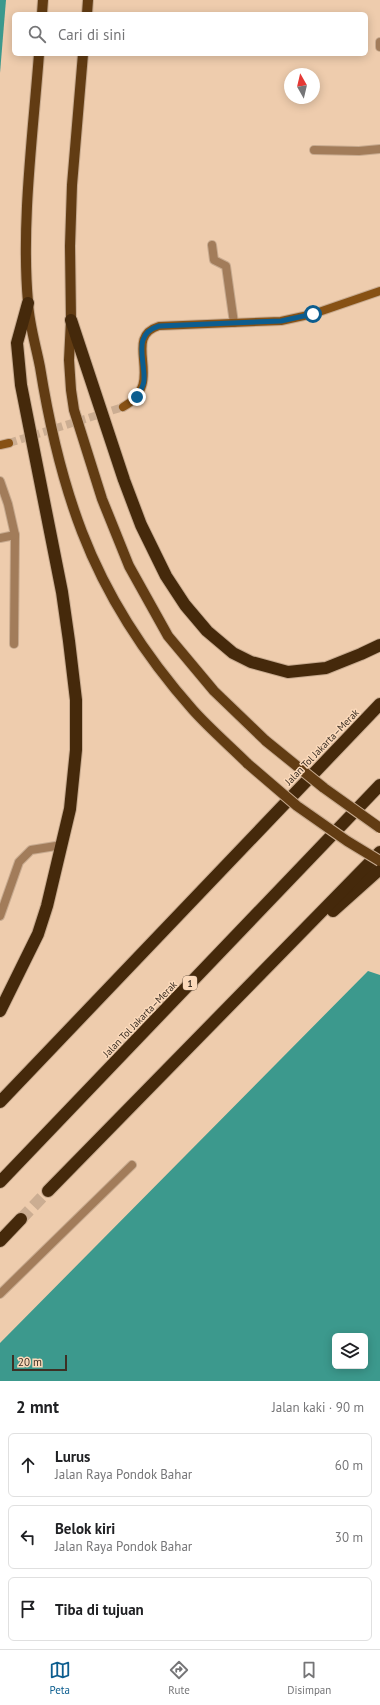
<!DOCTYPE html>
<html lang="id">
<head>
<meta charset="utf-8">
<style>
  :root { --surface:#fff; --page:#f2f2f2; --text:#202124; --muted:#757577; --line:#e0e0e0; --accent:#0c5d8f }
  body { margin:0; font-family:"PT Sans",sans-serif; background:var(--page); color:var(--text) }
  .controls { position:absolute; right:12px; bottom:12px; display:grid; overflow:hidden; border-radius:6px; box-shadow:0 2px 10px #0003 }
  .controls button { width:36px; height:36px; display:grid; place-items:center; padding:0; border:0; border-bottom:1px solid var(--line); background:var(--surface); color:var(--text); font:20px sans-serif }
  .compass { position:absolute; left:284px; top:68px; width:36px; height:36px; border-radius:50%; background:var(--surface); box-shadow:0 2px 10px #0003; rotate:352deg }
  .scale { position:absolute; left:12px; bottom:10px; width:55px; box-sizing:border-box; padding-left:4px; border:2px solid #3d3024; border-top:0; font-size:11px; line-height:14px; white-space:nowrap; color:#3d3024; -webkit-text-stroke:3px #fbd9ba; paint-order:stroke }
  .stop { position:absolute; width:12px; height:12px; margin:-9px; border:3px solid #0c5d8f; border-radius:50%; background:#fff }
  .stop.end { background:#0c5d8f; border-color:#fff; box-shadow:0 1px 4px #0008 }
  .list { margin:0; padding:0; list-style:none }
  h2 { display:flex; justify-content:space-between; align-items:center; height:52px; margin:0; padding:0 16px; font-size:17px }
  h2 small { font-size:13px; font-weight:400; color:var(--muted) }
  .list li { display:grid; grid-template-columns:26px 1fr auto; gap:12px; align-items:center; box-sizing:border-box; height:64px; margin:0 8px 8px; padding:0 8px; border:1px solid var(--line); border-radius:6px }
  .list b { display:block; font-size:15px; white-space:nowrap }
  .list p { margin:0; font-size:13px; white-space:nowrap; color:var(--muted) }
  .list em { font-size:13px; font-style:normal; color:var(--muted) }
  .icon { flex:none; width:22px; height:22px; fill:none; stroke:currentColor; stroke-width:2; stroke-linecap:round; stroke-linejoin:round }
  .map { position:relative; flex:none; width:380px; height:1381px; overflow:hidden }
  .search { position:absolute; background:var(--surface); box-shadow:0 2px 10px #0003; left:12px; right:12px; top:12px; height:44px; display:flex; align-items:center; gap:10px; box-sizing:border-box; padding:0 14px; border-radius:6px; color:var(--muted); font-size:15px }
  .sheet { height:268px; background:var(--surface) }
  nav { display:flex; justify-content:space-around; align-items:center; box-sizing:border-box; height:56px; border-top:1px solid var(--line); background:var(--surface); font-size:11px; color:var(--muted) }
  nav a { display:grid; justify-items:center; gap:2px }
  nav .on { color:var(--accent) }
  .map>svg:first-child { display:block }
</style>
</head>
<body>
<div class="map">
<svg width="380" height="1381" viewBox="0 0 380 1381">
  <rect width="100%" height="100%" fill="#eeccad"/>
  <!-- water -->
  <g fill="#3c998d" fill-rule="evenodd">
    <path d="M 0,0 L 6,0 L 0,73 Z"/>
    <path d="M 368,971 L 380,975 L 380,1381 L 0,1381 L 0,1343 ZM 335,1336 L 365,1336 L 365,1366 L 335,1366 Z"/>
  </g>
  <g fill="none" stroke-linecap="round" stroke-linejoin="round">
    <!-- secondary-tunnel -->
    <path stroke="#cbad92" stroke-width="8" stroke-dasharray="8 4" stroke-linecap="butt" d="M 9,443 L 123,407"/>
    <!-- highway-tunnel -->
    <path stroke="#cbad92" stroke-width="12" stroke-dasharray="12 6" stroke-linecap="butt" d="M 21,1219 L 48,1191"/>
    <!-- lane casing -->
    <g stroke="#c7aa8f" stroke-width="10">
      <g id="lane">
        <path d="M 314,150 L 359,151 L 380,149"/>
        <path d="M 0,916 L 19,862 L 31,850 L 62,845"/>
        <path d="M 0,1294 L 132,1165"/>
      </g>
    </g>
    <!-- street casing -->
    <g stroke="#c7aa8f" stroke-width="10">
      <g id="street">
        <path d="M 380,42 L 380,47"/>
        <path d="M 212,245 L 214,260 L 226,266 L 234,323"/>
        <path d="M 0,481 L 8,504 L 15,535 L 14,644"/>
        <path d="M 0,538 L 15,535"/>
      </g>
    </g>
    <!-- secondary casing -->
    <g stroke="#c7aa8f" stroke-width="10">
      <g id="secondary">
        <path d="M 123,407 C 168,383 120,338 159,326 L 281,321 L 313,314 L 380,291"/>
        <path d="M 0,445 L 9,443"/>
      </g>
    </g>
    <!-- primary casing -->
    <g stroke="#c7aa8f" stroke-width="12">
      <g id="primary">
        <path d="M 42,14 L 43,0"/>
        <path d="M 87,14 L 88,0"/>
        <path d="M 39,54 C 33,134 21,223 28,302 C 29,324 36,346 40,367 C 49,423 62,480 82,532 C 107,597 147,658 193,710 C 210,729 230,746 248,764"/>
        <path d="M 83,54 L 72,185 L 70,246 L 71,320 L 69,360 L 71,390 L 74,410 L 102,499 L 129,566 L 168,636 L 214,691 L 266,741"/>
      </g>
    </g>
    <!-- highway casing -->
    <g stroke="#c7aa8f" stroke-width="14">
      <g id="highway">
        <path d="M 71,320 L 124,480 L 141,525 L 166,576 L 185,605 L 207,631 L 233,653 L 251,662 L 288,672 L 326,668 L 361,654 L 380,645"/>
        <path d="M 333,911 L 380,869"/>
        <path d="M 0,1011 L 38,934 L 47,906 L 70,809 L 76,750 L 76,700 L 69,641 L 62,592 L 21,385 L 17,343 L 28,303"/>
        <path d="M 0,1102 L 380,704"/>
        <path d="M 0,1182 L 380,785"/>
        <path d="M 48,1191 L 380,852"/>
        <path d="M 0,1241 L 21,1219"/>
      </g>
    </g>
    <!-- lane -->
    <use href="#lane" stroke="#a27c5a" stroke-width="8"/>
    <!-- street -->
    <use href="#street" stroke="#a27c5a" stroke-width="8"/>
    <!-- secondary -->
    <use href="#secondary" stroke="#875114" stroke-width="8"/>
    <!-- primary -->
    <use href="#primary" stroke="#623c13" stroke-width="10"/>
    <!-- highway -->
    <use href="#highway" stroke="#45290b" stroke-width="12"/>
    <!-- primary-bridge casing -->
    <g stroke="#c7aa8f" stroke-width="12" stroke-linecap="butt">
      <g id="primary-bridge">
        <path d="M 266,741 L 324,788 L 380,828"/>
        <path d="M 248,764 L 297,806 L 347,841 L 380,861"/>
      </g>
    </g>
    <!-- primary-bridge -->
    <use href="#primary-bridge" stroke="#623c13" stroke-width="10"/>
  </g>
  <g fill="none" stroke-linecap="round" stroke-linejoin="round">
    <!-- route -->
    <path stroke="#0c5d8f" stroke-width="5" d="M 137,397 C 140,391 144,386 144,380 C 145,359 132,334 159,326 L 281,321 L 313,314"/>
  </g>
  <g text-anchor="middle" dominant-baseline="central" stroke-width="3" stroke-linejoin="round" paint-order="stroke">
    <!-- shield labels -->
    <rect fill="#fbd9ba" stroke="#766351" stroke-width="1" x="183" y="976" width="14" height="14" rx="3"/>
    <g font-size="9" font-weight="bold" fill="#3d3024">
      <text x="190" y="983">1</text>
    </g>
    <!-- street labels -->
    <g font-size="10" fill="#3d3024" stroke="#fbd9ba">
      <text transform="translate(322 747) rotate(-46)">Jalan Tol Jakarta–Merak</text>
      <text transform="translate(140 1019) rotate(-46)">Jalan Tol Jakarta–Merak</text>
    </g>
  </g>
</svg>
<div class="controls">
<button><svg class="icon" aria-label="layers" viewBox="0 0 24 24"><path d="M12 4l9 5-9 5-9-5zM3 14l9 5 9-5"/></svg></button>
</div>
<svg class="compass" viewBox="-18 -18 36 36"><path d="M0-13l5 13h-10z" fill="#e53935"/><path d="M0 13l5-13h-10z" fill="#757577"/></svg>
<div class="scale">20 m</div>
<div class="stop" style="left:313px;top:314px"></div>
<div class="stop end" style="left:137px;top:397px"></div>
<div class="search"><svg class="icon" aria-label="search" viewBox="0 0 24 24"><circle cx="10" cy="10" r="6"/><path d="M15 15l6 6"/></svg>Cari di sini</div>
</div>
<section class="sheet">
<h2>2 mnt<small>Jalan kaki · 90 m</small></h2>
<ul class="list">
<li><svg class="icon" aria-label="ahead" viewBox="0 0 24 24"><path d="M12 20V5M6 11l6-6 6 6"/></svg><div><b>Lurus</b><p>Jalan Raya Pondok Bahar</p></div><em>60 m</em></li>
<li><svg class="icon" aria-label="left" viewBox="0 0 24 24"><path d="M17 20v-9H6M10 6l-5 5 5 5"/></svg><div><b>Belok kiri</b><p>Jalan Raya Pondok Bahar</p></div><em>30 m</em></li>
<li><svg class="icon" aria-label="arrive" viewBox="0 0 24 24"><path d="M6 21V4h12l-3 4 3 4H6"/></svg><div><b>Tiba di tujuan</b></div></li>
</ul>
</section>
<nav>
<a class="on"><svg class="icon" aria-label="map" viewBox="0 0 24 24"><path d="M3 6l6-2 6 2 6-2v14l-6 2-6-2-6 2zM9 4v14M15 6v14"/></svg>Peta</a>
<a><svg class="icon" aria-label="directions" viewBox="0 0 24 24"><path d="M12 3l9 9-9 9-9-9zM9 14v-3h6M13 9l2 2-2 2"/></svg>Rute</a>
<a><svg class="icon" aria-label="saved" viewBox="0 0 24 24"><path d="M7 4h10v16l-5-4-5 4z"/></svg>Disimpan</a>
</nav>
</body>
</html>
